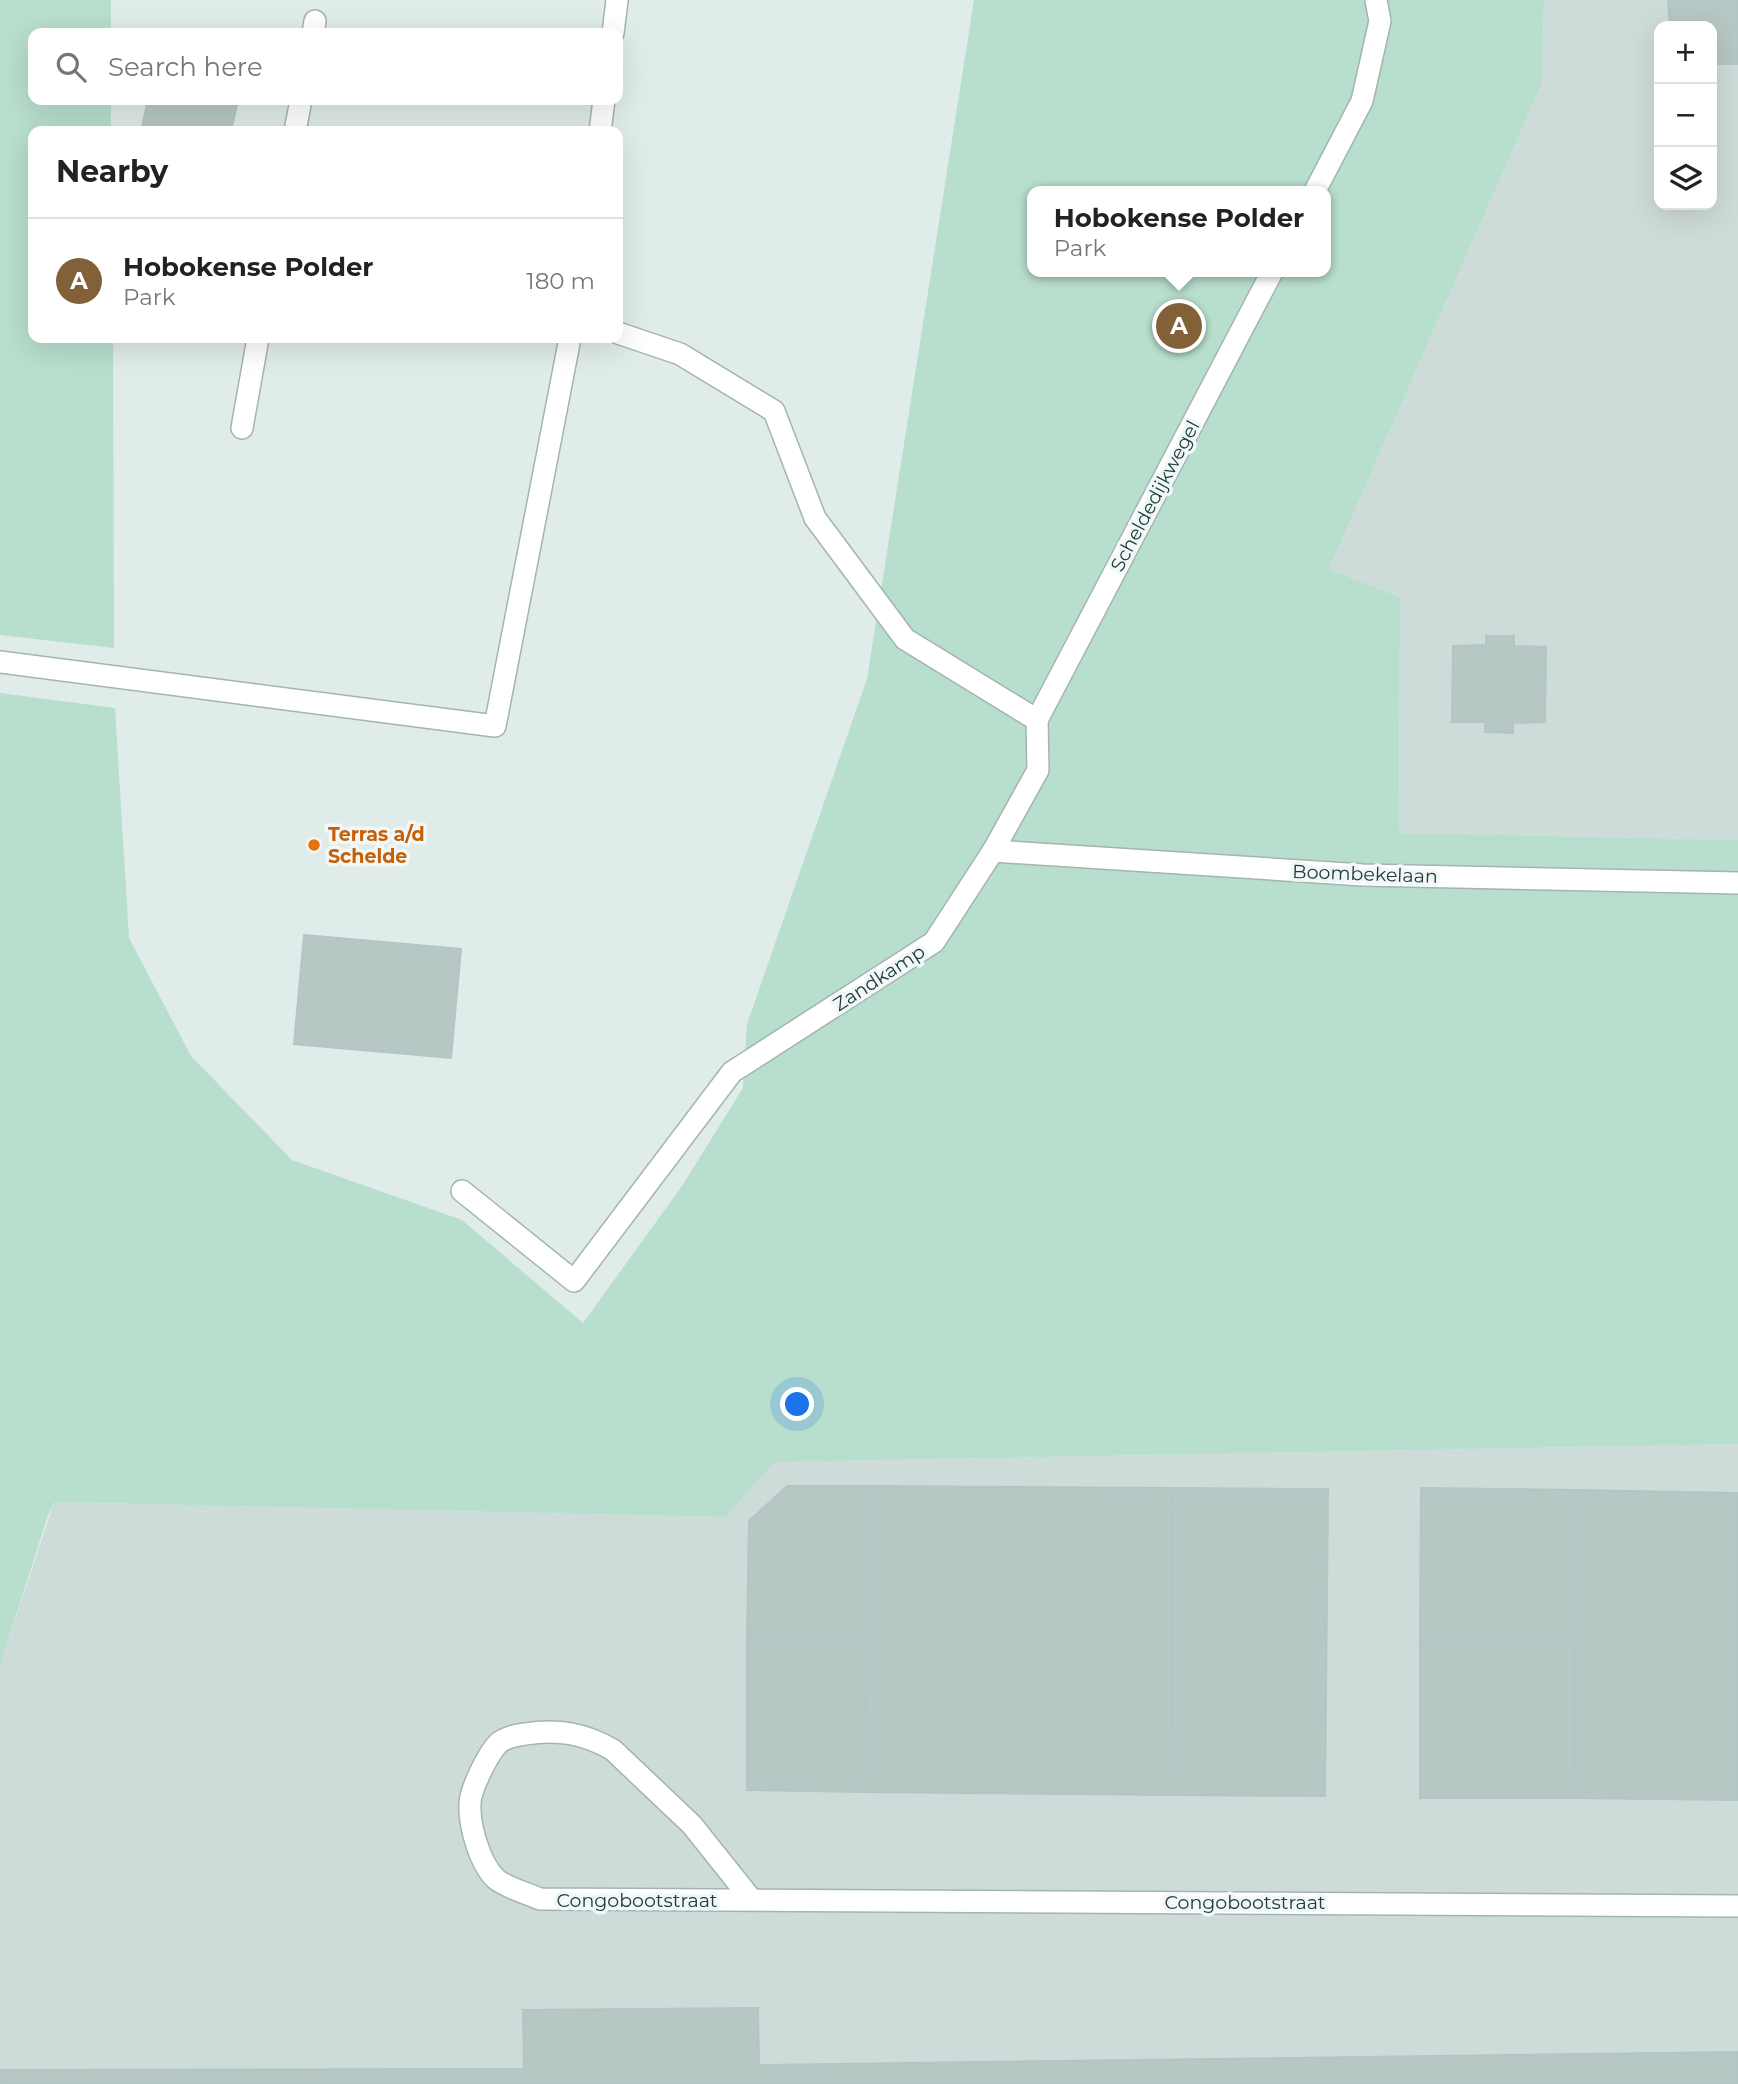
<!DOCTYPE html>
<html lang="en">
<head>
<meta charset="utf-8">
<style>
  :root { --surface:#fff; --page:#f6f6f6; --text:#222; --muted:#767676; --line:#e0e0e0; --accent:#826038 }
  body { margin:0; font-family:Montserrat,sans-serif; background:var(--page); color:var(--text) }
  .controls { position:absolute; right:21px; top:21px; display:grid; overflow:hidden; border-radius:14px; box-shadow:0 7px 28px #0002 }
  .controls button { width:63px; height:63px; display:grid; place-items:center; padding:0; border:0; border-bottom:2px solid var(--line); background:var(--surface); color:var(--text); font:35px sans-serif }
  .you { position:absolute; left:798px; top:1405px; width:24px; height:24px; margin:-18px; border:5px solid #fff; border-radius:50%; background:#1a73e8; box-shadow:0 0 0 10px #1a73e833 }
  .badge { display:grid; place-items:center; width:46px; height:46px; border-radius:50%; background:var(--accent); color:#fff; font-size:23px; font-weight:700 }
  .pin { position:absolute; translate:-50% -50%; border:4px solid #fff; box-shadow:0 2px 7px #0006 }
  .popup { position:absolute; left:1027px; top:186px; width:304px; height:91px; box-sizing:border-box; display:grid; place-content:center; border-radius:14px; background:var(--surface); filter:drop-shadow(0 2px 5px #0005); font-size:23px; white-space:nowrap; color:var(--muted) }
  .popup b { font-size:26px; color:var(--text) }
  .popup::after { content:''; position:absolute; left:50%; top:100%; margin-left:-14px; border:14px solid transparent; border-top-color:var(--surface) }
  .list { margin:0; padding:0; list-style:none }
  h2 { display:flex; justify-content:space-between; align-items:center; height:91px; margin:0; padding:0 28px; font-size:30px }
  h2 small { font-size:23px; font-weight:400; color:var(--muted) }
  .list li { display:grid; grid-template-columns:46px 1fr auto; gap:21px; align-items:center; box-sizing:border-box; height:126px; padding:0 28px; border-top:2px solid var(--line) }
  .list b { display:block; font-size:26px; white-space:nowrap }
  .list p { margin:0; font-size:23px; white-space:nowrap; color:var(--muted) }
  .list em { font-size:23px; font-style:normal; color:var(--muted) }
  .icon { flex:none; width:38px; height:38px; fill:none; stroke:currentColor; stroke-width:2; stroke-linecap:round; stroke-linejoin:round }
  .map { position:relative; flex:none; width:1738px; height:2084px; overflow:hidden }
  .search { position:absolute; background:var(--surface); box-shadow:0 7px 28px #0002; left:28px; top:28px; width:595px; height:77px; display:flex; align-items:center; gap:18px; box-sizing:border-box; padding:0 24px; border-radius:14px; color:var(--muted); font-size:26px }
  .panel { position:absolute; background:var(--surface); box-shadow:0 7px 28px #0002; left:28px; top:126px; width:595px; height:217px; border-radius:14px }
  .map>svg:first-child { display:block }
</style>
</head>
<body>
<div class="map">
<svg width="1738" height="2084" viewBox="0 0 1738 2084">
  <rect width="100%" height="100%" fill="#e0ecea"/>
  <!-- built -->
  <g fill="#cedcd9" fill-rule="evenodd">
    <path d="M 1544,0 L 1738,0 L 1738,840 L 1399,833 L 1400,597 L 1329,569 L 1542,83 ZM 1659,26 L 1712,26 L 1712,205 L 1659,205 Z"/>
    <path d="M 1738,1444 L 1738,2084 L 0,2084 L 0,1666 L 54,1502 L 724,1517 L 773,1462 Z"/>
  </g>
  <!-- green -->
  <g fill="#b8decd" fill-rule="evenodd">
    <path d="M 0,0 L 111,0 L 111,33 L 33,33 L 33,100 L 111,100 L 111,131 L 33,131 L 33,338 L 113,338 L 114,648 L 0,635 Z"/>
    <path d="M 974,0 L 1544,0 L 1542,83 L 1329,569 L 1400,597 L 1399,833 L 1738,840 L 1738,1444 L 774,1462 L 725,1517 L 54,1502 L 47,1518 L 0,1666 L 0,693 L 115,708 L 129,938 L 191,1056 L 292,1160 L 462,1220 L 583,1323 L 682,1186 L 743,1088 L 747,1024 L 867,679 ZM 1032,191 L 1326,191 L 1326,272 L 1032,272 Z"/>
  </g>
  <!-- building -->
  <g fill="#b6c7c4" stroke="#b3c6c3" stroke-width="2">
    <path d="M 1668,0 L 1738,0 L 1738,64 L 1712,64 L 1712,26 L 1670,26 Z"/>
    <path d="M 148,100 L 238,100 L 231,131 L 141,131 Z"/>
    <path d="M 1486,636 L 1514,636 L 1514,646 L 1546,647 L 1545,722 L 1513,723 L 1513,733 L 1485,732 L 1485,722 L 1452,722 L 1453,646 L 1486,645 Z"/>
    <path d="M 304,935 L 461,949 L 451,1058 L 294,1044 Z"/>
    <path d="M 787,1486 L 867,1486 L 867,1638 L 747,1637 L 749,1521 Z"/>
    <path d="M 867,1486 L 1173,1488 L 1171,1795 L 863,1792 L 867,1638 Z"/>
    <path d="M 1173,1488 L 1328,1489 L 1325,1796 L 1171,1795 Z"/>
    <path d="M 1421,1488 L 1576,1490 L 1575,1644 L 1420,1643 Z"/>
    <path d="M 1576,1490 L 1738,1493 L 1738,1800 L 1574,1798 Z"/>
    <path d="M 747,1637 L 867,1638 L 863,1792 L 747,1790 Z"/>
    <path d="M 1420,1643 L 1575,1644 L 1574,1798 L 1420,1798 Z"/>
    <path d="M 758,2008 L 759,2065 L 1738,2052 L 1738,2084 L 0,2084 L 0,2070 L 524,2069 L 523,2010 Z"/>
  </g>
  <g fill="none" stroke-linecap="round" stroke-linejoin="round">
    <!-- lane casing -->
    <g stroke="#a3b4b3" stroke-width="24">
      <g id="lane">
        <path d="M 313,33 L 315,21"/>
        <path d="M 613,33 L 617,0"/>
        <path d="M 295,131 L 301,100"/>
        <path d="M 600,131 L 604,100"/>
        <path d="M 1315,191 L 1362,101 L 1380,21 L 1376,0"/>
        <path d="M 618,333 L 680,354 L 774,411 L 815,518"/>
        <path d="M 242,428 L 258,338"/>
        <path d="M 0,662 L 495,726 L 570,338"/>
        <path d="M 1037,720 L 1272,272"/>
      </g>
    </g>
    <!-- street casing -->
    <g stroke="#a3b4b3" stroke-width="24">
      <g id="street">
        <path d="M 993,851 L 1363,875 L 1738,883"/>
        <path d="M 462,1191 L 574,1281 L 732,1072 L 934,942 L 993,851 L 1038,770 L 1037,720 L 905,639 L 815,518"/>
        <path d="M 751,1899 L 692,1825 L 613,1750 C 584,1733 558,1729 525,1734 C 517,1735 507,1737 500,1742 C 489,1751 470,1790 470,1804 C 469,1826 480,1864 496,1879 C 505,1887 529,1894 540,1899 L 1738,1906"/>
      </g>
    </g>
    <!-- lane -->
    <use href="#lane" stroke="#fff" stroke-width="21"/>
    <!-- street -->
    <use href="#street" stroke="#fff" stroke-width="21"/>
  </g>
  <!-- markers -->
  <circle fill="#e8710a" stroke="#f1f8f7" stroke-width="2.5" cx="314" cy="845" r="7"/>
  <g text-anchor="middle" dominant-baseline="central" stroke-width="7" stroke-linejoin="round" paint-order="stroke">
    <!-- street labels -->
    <g font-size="19" fill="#203c3d" stroke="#f1f8f7">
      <text transform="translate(1155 496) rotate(-62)">Scheldedijkwegel</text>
      <text transform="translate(1365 874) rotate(2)">Boombekelaan</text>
      <text transform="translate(879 978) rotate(-33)">Zandkamp</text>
      <text x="637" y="1900">Congobootstraat</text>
      <text x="1245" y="1902">Congobootstraat</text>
    </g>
    <!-- food labels -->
    <g font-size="19" font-weight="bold" fill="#c56008" stroke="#f1f8f7" text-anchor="start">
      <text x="328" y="834">Terras a/d<tspan x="328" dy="22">Schelde</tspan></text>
    </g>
  </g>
</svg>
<div class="controls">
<button>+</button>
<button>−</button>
<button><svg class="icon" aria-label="layers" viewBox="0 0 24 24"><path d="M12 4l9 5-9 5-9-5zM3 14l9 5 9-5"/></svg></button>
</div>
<div class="you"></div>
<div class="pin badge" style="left:1179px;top:326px">A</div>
<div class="popup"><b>Hobokense Polder</b>Park</div>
<div class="search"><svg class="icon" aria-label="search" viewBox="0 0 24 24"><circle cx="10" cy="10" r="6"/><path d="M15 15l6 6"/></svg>Search here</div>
<section class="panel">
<h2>Nearby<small></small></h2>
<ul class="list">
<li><span class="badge">A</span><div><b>Hobokense Polder</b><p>Park</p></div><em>180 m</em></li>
</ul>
</section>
</div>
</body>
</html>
